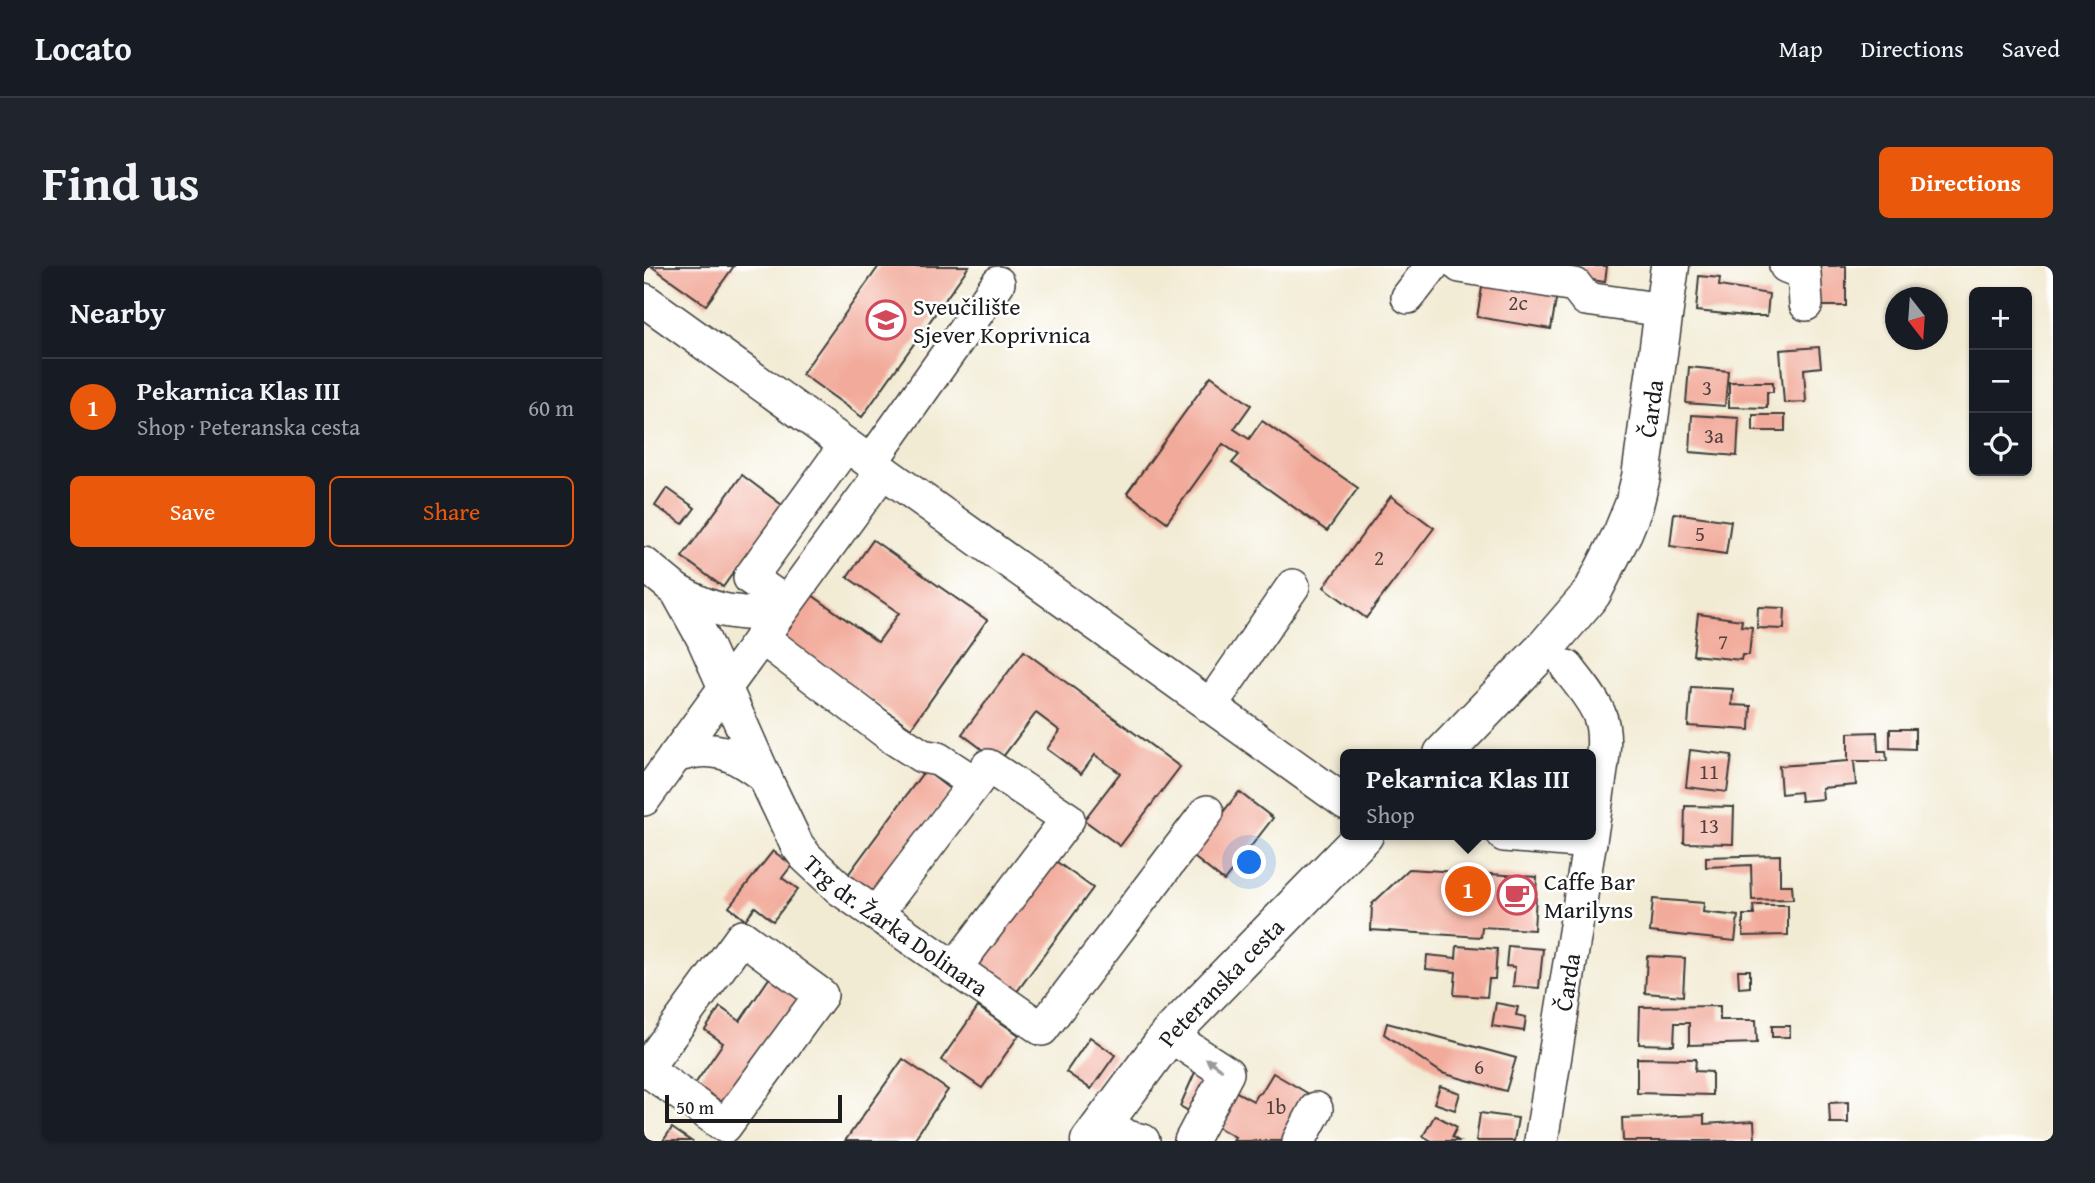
<!DOCTYPE html>
<html lang="en">
<head>
<meta charset="utf-8">
<style>
  :root { --surface:#171b24; --page:#20242c; --text:#f1f3f6; --muted:#9ea1a6; --line:#363941; --accent:#ea580c }
  body { margin:0; font-family:"Gentium Book Plus",serif; background:var(--page); color:var(--text) }
  .controls { position:absolute; right:21px; top:21px; display:grid; overflow:hidden; border-radius:10px; box-shadow:0 2px 5px #0004 }
  .controls button { width:63px; height:63px; display:grid; place-items:center; padding:0; border:0; border-bottom:2px solid var(--line); background:var(--surface); color:var(--text); font:35px sans-serif }
  .compass { position:absolute; left:1241px; top:21px; width:63px; height:63px; border-radius:50%; background:var(--surface); box-shadow:0 2px 5px #0004; rotate:163deg }
  .scale { position:absolute; left:21px; bottom:18px; width:177px; box-sizing:border-box; padding-left:7px; border:4px solid #1c1c1c; border-top:0; font-size:19px; line-height:24px; white-space:nowrap; color:#1c1c1c; -webkit-text-stroke:5px #fff; paint-order:stroke }
  .you { position:absolute; left:606px; top:597px; width:24px; height:24px; margin:-18px; border:5px solid #fff; border-radius:50%; background:#1a73e8; box-shadow:0 0 0 10px #1a73e833 }
  .badge { display:grid; place-items:center; width:46px; height:46px; border-radius:50%; background:var(--accent); color:#fff; font-size:23px; font-weight:700 }
  .pin { position:absolute; translate:-50% -50%; border:4px solid #fff; box-shadow:0 2px 7px #0006 }
  .popup { position:absolute; left:696px; top:483px; width:256px; height:91px; box-sizing:border-box; display:grid; place-content:center; border-radius:10px; background:var(--surface); filter:drop-shadow(0 2px 5px #0005); font-size:23px; white-space:nowrap; color:var(--muted) }
  .popup b { font-size:26px; color:var(--text) }
  .popup::after { content:''; position:absolute; left:50%; top:100%; margin-left:-14px; border:14px solid transparent; border-top-color:var(--surface) }
  .list { margin:0; padding:0; list-style:none }
  h2 { display:flex; justify-content:space-between; align-items:center; height:91px; margin:0; padding:0 28px; font-size:30px }
  h2 small { font-size:23px; font-weight:400; color:var(--muted) }
  .list li { display:grid; grid-template-columns:46px 1fr auto; gap:21px; align-items:center; box-sizing:border-box; height:98px; padding:0 28px; border-top:2px solid var(--line) }
  .list b { display:block; font-size:26px; white-space:nowrap }
  .list p { margin:0; font-size:23px; white-space:nowrap; color:var(--muted) }
  .list em { font-size:23px; font-style:normal; color:var(--muted) }
  .actions { display:flex; gap:14px; padding:21px 28px }
  .actions a { flex:1; padding:16px 0; border:2px solid var(--accent); border-radius:10px; text-align:center; font-size:24px; color:var(--accent) }
  .actions .main { background:var(--accent); color:#fff }
  .icon { flex:none; width:38px; height:38px; fill:none; stroke:currentColor; stroke-width:2; stroke-linecap:round; stroke-linejoin:round }
  .map { position:relative; flex:none; width:1409px; height:875px; overflow:hidden; border-radius:10px }
  header { display:flex; align-items:center; gap:42px; box-sizing:border-box; height:98px; padding:0 35px; background:var(--surface); border-bottom:2px solid var(--line) }
  header strong { font-size:33px }
  nav { display:flex; gap:38px; margin-inline-start:auto; font-size:24px }
  .intro { display:flex; align-items:center; justify-content:space-between; box-sizing:border-box; height:168px; padding:0 42px }
  h1 { margin:0; font-size:49px }
  .button { padding:18px 32px; border-radius:10px; background:var(--accent); color:#fff; font-size:24px; font-weight:700 }
  main { display:flex; gap:42px; padding:0 42px }
  aside { flex:1; background:var(--surface); border-radius:10px; box-shadow:0 2px 5px #0004 }
  .map>svg:first-child { display:block }
</style>
</head>
<body>
<header>
<strong>Locato</strong>
<nav><a>Map</a><a>Directions</a><a>Saved</a></nav>
</header>
<div class="intro"><h1>Find us</h1><a class="button">Directions</a></div>
<main>
<aside>
<h2>Nearby<small></small></h2>
<ul class="list">
<li><span class="badge">1</span><div><b>Pekarnica Klas III</b><p>Shop · Peteranska cesta</p></div><em>60 m</em></li>
</ul>
<div class="actions"><a class="main">Save</a><a>Share</a></div>
</aside>
<div class="map">
<svg width="1409" height="875" viewBox="0 0 1409 875">
  <rect width="100%" height="100%" fill="#fff"/>
  <filter id="ink" filterUnits="userSpaceOnUse"><feTurbulence type="fractalNoise" baseFrequency=".0143" numOctaves="2"/><feDisplacementMap in="SourceGraphic" scale="14" xChannelSelector="R" yChannelSelector="G"/><feConvolveMatrix kernelMatrix="1 2 1 2 8 2 1 2 1" color-interpolation-filters="sRGB"/></filter>
  <filter id="wash" filterUnits="userSpaceOnUse"><feTurbulence type="fractalNoise" baseFrequency=".00686" numOctaves="4" result="noise"/><feDisplacementMap in="SourceGraphic" scale="28" xChannelSelector="R" yChannelSelector="G"/><feGaussianBlur stdDeviation="1.57" result="paint"/><feColorMatrix in="noise" values="0 0 0 0 0 0 0 0 0 0 0 0 0 0 0 0 0 1.4 0 .05"/><feComposite in="paint" operator="in"/></filter>
  <g filter="url(#wash)">
    <rect width="100%" height="100%" fill="#f2ebd4"/>
    <g id="blocks">
      <!-- building -->
      <g fill="#f2ab9b">
        <path d="M 7,0 L 90,0 L 62,39 Z"/>
        <path d="M 235,0 L 325,0 L 218,151 L 158,108 Z"/>
        <path d="M 861,0 L 963,0 L 961,16 Z"/>
        <rect x="1171" y="0" width="31" height="40"/>
        <path d="M 840,10 L 914,22 L 907,63 L 833,51 Z"/>
        <path d="M 1055,10 L 1076,12 L 1075,20 L 1125,28 L 1123,50 L 1102,50 L 1052,45 Z"/>
        <path d="M 1175,81 L 1177,101 L 1160,103 L 1162,136 L 1140,137 L 1136,84 Z"/>
        <path d="M 1045,101 L 1084,105 L 1081,140 L 1042,137 Z"/>
        <path d="M 567,110 L 607,139 L 590,163 L 605,173 L 618,155 L 714,222 L 683,265 L 588,197 L 595,189 L 579,178 L 523,256 L 483,227 Z"/>
        <path d="M 1085,116 L 1129,116 L 1129,126 L 1123,126 L 1123,142 L 1085,141 Z"/>
        <path d="M 1048,149 L 1095,152 L 1093,190 L 1046,186 Z"/>
        <rect x="1109" y="149" width="32" height="16"/>
        <path d="M 98,209 L 146,245 L 107,299 L 99,293 L 79,321 L 38,291 Z"/>
        <path d="M 23,222 L 51,242 L 39,258 L 11,240 Z"/>
        <path d="M 747,230 L 790,262 L 722,352 L 680,321 Z"/>
        <path d="M 1030,247 L 1087,255 L 1082,288 L 1026,280 Z"/>
        <path d="M 229,274 L 343,354 L 267,462 L 135,369 L 165,327 L 234,376 L 255,347 L 203,311 Z"/>
        <path d="M 1114,341 L 1141,342 L 1140,363 L 1113,362 Z"/>
        <path d="M 1054,348 L 1098,354 L 1097,360 L 1108,361 L 1105,389 L 1098,389 L 1097,394 L 1049,389 Z"/>
        <path d="M 380,385 L 536,501 L 476,580 L 440,554 L 476,507 L 451,489 L 437,508 L 403,483 L 416,465 L 392,447 L 355,496 L 318,468 Z"/>
        <path d="M 1047,421 L 1089,423 L 1088,439 L 1107,440 L 1106,464 L 1044,460 Z"/>
        <path d="M 1246,463 L 1271,463 L 1271,483 L 1246,482 Z"/>
        <path d="M 1233,466 L 1234,485 L 1242,485 L 1243,495 L 1210,495 L 1212,519 L 1178,522 L 1179,533 L 1157,535 L 1156,526 L 1137,528 L 1135,500 L 1204,495 L 1204,467 Z"/>
        <path d="M 1046,484 L 1088,489 L 1083,526 L 1042,521 Z"/>
        <path d="M 281,504 L 307,524 L 230,629 L 203,610 Z"/>
        <path d="M 595,526 L 629,552 L 580,615 L 546,588 Z"/>
        <path d="M 1041,540 L 1090,541 L 1089,578 L 1040,577 Z"/>
        <path d="M 129,585 L 148,599 L 138,612 L 154,623 L 129,655 L 111,641 L 101,654 L 85,641 Z"/>
        <path d="M 1136,589 L 1136,619 L 1148,619 L 1149,633 L 1108,634 L 1107,599 L 1062,601 L 1062,591 Z"/>
        <path d="M 406,591 L 449,622 L 369,731 L 327,699 Z"/>
        <path d="M 765,603 L 893,611 L 890,664 L 838,661 L 837,671 L 727,664 L 728,638 Z"/>
        <path d="M 1009,633 L 1060,637 L 1059,646 L 1094,650 L 1091,675 L 1006,666 Z"/>
        <path d="M 1109,639 L 1144,639 L 1144,669 L 1099,670 L 1099,649 L 1110,649 Z"/>
        <path d="M 813,680 L 853,683 L 851,713 L 845,713 L 843,731 L 810,729 L 812,706 L 782,703 L 783,689 L 812,692 Z"/>
        <path d="M 864,680 L 899,683 L 895,722 L 869,720 L 871,701 L 862,700 Z"/>
        <path d="M 1003,690 L 1041,692 L 1039,730 L 1001,727 Z"/>
        <path d="M 1094,704 L 1106,704 L 1106,721 L 1095,722 Z"/>
        <path d="M 126,711 L 156,731 L 81,838 L 51,818 L 79,777 L 61,764 L 76,741 L 96,755 Z"/>
        <path d="M 852,737 L 874,741 L 872,749 L 882,751 L 880,765 L 848,760 Z"/>
        <path d="M 1076,740 L 1076,754 L 1112,754 L 1113,777 L 1045,779 L 1045,757 L 1031,757 L 1030,779 L 995,778 L 996,741 Z"/>
        <path d="M 334,741 L 375,769 L 338,822 L 297,794 Z"/>
        <path d="M 743,757 L 872,792 L 862,825 L 798,807 L 740,768 Z"/>
        <rect x="1128" y="760" width="18" height="11"/>
        <path d="M 446,771 L 471,789 L 447,823 L 422,806 Z"/>
        <path d="M 993,792 L 1052,793 L 1051,805 L 1068,806 L 1068,829 L 993,827 Z"/>
        <path d="M 259,793 L 304,824 L 269,875 L 201,875 Z"/>
        <path d="M 552,804 L 609,835 L 613,828 L 617,827 L 629,807 L 665,828 L 655,844 L 644,875 L 589,875 L 591,871 L 536,840 Z"/>
        <path d="M 796,820 L 816,827 L 811,844 L 790,837 Z"/>
        <path d="M 1204,836 L 1204,857 L 1186,857 L 1185,837 Z"/>
        <path d="M 836,847 L 874,852 L 870,875 L 832,875 Z"/>
        <path d="M 791,849 L 813,861 L 808,871 L 815,875 L 788,875 L 779,870 Z"/>
        <path d="M 1060,849 L 1060,858 L 1110,855 L 1111,875 L 979,875 L 978,852 Z"/>
        <path d="M 28,862 L 47,875 L 19,875 Z"/>
      </g>
    </g>
  </g>
  <g filter="url(#ink)">
    <use href="#blocks" fill-opacity="0" stroke="#3c3b38" stroke-width="2"/>
    <g fill="none" stroke-linecap="round" stroke-linejoin="round">
      <!-- minor casing -->
      <g stroke="#3c3b38" stroke-width="36">
        <g id="minor">
          <path d="M 816,0 L 931,19 L 942,33 L 1020,44"/>
          <path d="M 1142,0 L 1160,7 L 1162,38"/>
          <path d="M 764,31 L 788,0"/>
          <path d="M 0,34 L 702,537"/>
          <path d="M 227,196 L 354,17"/>
          <path id="s1" d="M 0,298 L 33,325 L 59,372 L 121,512 L 153,579 L 162,591 L 196,623 L 398,763 L 563,546"/>
          <path d="M 33,325 C 72,347 89,347 133,349"/>
          <path d="M 142,337 L 106,312 L 202,179"/>
          <path d="M 117,371 L 250,472 L 278,490 L 294,493 L 331,517"/>
          <path d="M 566,440 L 649,320"/>
          <path d="M 31,490 C 70,477 90,487 121,511"/>
          <path d="M 0,533 L 239,205"/>
          <path d="M 860,569 L 946,576"/>
          <path d="M 232,648 L 344,500 L 424,553 L 310,703"/>
          <path d="M 525,769 L 583,807 L 547,875"/>
          <path d="M 0,805 L 98,671 L 177,729 L 81,860 L 2,803"/>
          <path d="M 459,855 L 483,871 L 499,875"/>
          <path d="M 655,875 L 672,843"/>
          <path id="s2" d="M 897,875 L 953,531 C 956,506 965,472 955,448 C 948,431 934,416 923,401"/>
        </g>
      </g>
      <!-- major casing -->
      <g stroke="#3c3b38" stroke-width="41">
        <g id="major">
          <path id="s3" d="M 799,488 L 899,384 L 948,327 L 979,266 L 990,239 L 997,211 L 1026,0"/>
          <path id="s4" d="M 446,875 L 525,769 L 720,569"/>
        </g>
      </g>
      <!-- minor -->
      <use href="#minor" stroke="#fff" stroke-width="33"/>
      <!-- major -->
      <use href="#major" stroke="#fff" stroke-width="38"/>
    </g>
    <!-- one-way arrows -->
    <defs><path id="oneway-solid" d="M-6-.8H1V-3.2L6.5 0L1 3.2V.8H-6Z" transform="scale(1.75)"/></defs>
    <use fill="#999" href="#oneway-solid" transform="translate(570 798) rotate(-145)"/>
  </g>
  <!-- icons -->
  <defs>
    <g id="university-ring" transform="scale(2.0125)"><circle r="9.5" fill="#fff" stroke="#d1495b" stroke-width="1.5"/><path d="M0-5L7-2L0 1L-7-2ZM-4 1L0 2.5L4 1V4Q0 6-4 4Z" fill="#d1495b"/></g>
    <g id="cafe-ring" transform="scale(2.0125)"><circle r="9.5" fill="#fff" stroke="#d1495b" stroke-width="1.5"/><path d="M-5.5-4.5H6V0H3Q3 3.5 0 3.5H-2.5Q-5.5 3.5-5.5 0ZM3-3.2v2h1.7v-2ZM-6 4.5H4V6H-6Z" fill="#d1495b"/></g>
  </defs>
  <g fill-rule="evenodd">
    <use href="#university-ring" x="242" y="54"/>
    <use href="#cafe-ring" x="873" y="629"/>
  </g>
  <g text-anchor="middle" dominant-baseline="central" stroke-width="5" stroke-linejoin="round" paint-order="stroke">
    <!-- number labels -->
    <g font-size="21" fill="#52403c">
      <text x="874" y="36">2c</text>
      <text x="1063" y="121">3</text>
      <text x="1070" y="169">3a</text>
      <text x="1056" y="267">5</text>
      <text x="735" y="291">2</text>
      <text x="1079" y="375">7</text>
      <text x="1065" y="505">11</text>
      <text x="1065" y="559">13</text>
      <text x="835" y="800">6</text>
      <text x="632" y="840">1b</text>
    </g>
    <!-- poi labels -->
    <g font-size="24" fill="#1c1c1c" stroke="#fff" text-anchor="start">
      <text x="269" y="40">Sveučilište<tspan x="269" dy="28">Sjever Koprivnica</tspan></text>
      <text x="900" y="615">Caffe Bar<tspan x="900" dy="28">Marilyns</tspan></text>
    </g>
    <!-- street labels -->
    <g font-size="24" fill="#1c1c1c" stroke="#fff">
      <text stroke="none"><textPath href="#s3" startOffset="415">Čarda</textPath></text>
      <text stroke="none"><textPath href="#s1" startOffset="452">Trg dr. Žarka Dolinara</textPath></text>
      <text stroke="none"><textPath href="#s4" startOffset="206">Peteranska cesta</textPath></text>
      <text stroke="none"><textPath href="#s2" startOffset="161">Čarda</textPath></text>
    </g>
  </g>
</svg>
<div class="controls">
<button>+</button>
<button>−</button>
<button><svg class="icon" aria-label="locate" viewBox="0 0 24 24"><circle cx="12" cy="12" r="6"/><path d="M12 2v4M12 18v4M2 12h4M18 12h4"/></svg></button>
</div>
<svg class="compass" viewBox="-18 -18 36 36"><path d="M0-13l5 13h-10z" fill="#e53935"/><path d="M0 13l5-13h-10z" fill="#9ea1a6"/></svg>
<div class="scale">50 m</div>
<div class="you"></div>
<div class="pin badge" style="left:824px;top:623px">1</div>
<div class="popup"><b>Pekarnica Klas III</b>Shop</div>
</div>
</main>
</body>
</html>
